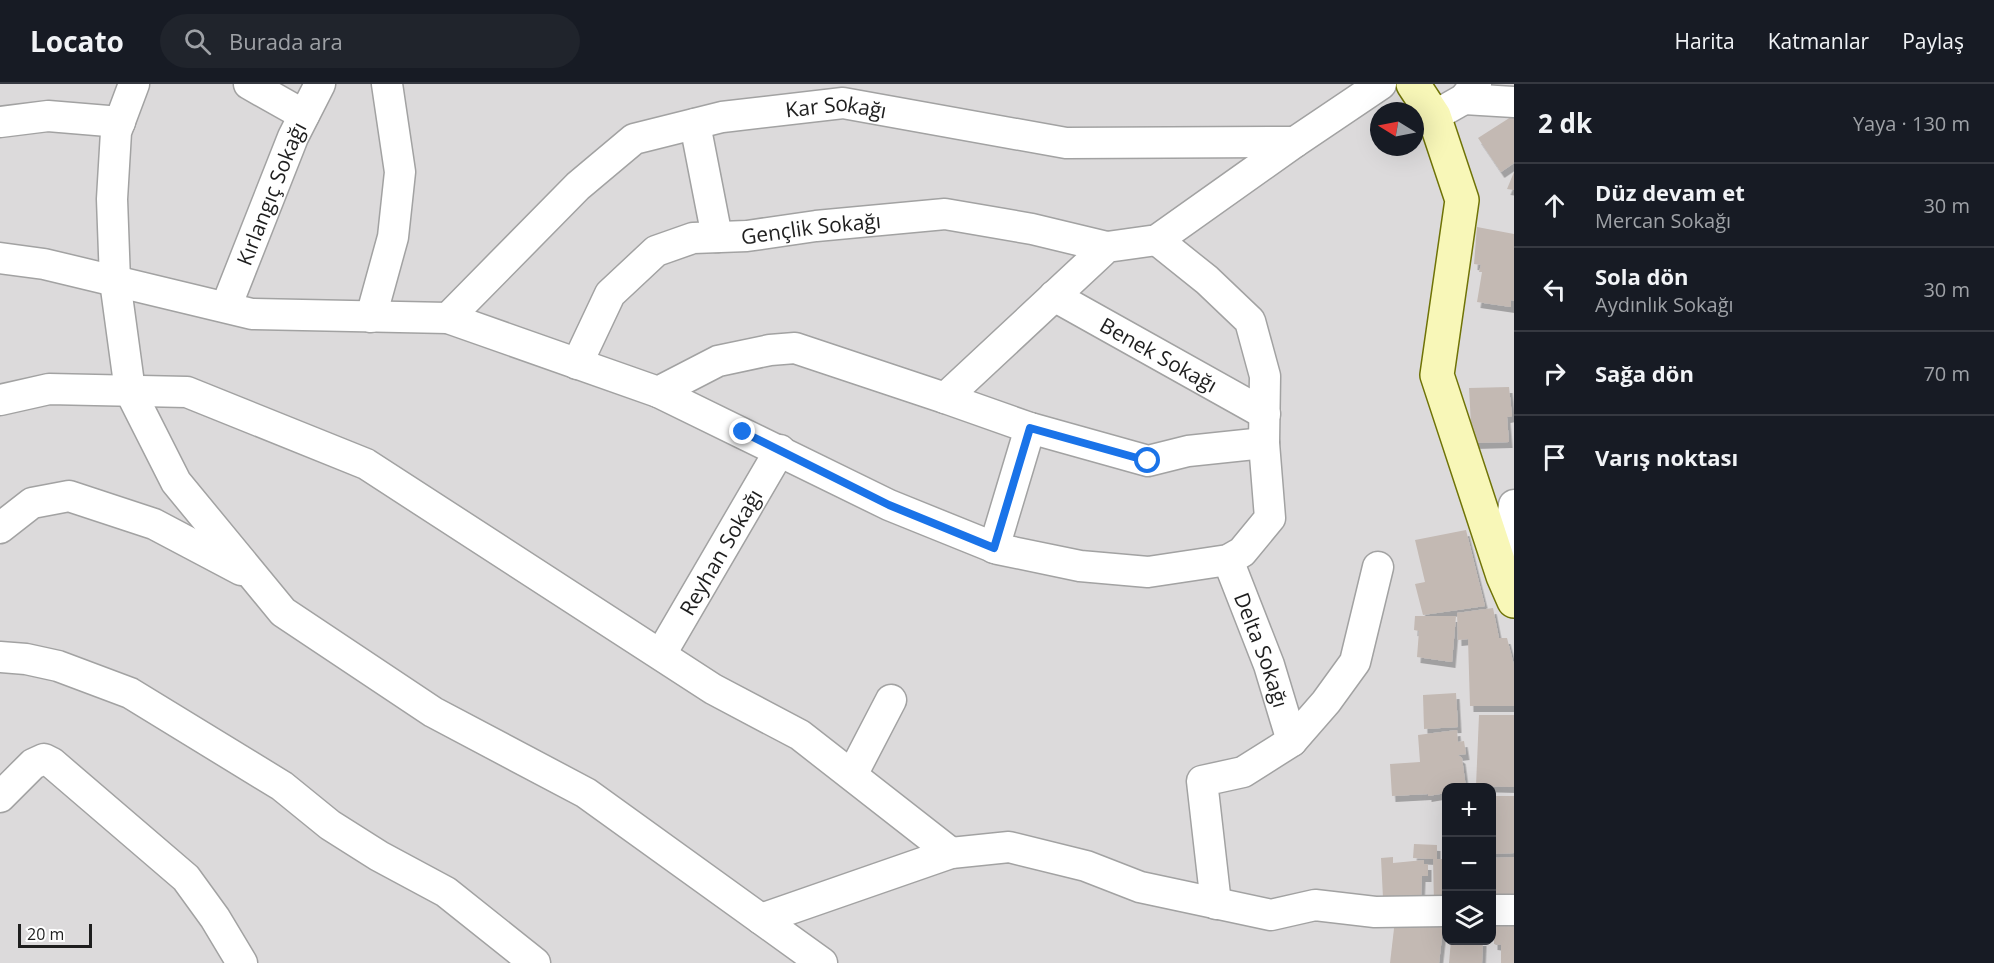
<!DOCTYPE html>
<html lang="tr">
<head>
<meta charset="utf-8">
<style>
  :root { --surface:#171b24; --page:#20242c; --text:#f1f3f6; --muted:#9ea1a6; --line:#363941 }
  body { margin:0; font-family:"Open Sans",sans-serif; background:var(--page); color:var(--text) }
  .controls { position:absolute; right:18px; bottom:18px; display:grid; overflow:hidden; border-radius:12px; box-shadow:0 6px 24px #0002 }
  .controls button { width:54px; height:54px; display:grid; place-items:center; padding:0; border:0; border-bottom:2px solid var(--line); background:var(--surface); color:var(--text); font:30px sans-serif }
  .compass { position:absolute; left:1370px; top:18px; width:54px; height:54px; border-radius:50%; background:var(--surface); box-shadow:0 6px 24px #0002; rotate:280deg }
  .scale { position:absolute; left:18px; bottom:15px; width:74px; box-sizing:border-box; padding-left:6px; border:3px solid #1e1e1e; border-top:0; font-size:16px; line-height:21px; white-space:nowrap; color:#1e1e1e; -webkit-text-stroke:4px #fff; paint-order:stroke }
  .stop { position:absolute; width:18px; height:18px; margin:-14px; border:4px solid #1a73e8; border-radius:50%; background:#fff }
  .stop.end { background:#1a73e8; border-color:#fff; box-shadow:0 2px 6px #0008 }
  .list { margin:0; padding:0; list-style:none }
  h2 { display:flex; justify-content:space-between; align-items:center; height:78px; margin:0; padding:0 24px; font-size:26px }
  h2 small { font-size:20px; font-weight:400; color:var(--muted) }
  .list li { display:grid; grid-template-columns:39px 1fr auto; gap:18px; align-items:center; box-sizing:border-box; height:84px; padding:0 24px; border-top:2px solid var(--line) }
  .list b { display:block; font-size:22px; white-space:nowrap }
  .list p { margin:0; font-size:20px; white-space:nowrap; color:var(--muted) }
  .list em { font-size:20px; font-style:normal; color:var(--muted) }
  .icon { flex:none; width:33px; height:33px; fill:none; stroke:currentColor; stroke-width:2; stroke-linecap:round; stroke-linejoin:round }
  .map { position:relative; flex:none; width:1514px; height:879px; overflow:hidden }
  header { display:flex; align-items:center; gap:36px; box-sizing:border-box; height:84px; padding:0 30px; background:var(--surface); border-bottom:2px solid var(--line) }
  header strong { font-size:28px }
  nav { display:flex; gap:33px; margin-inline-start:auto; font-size:21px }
  .search { width:420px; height:54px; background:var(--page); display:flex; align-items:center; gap:15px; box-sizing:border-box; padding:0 21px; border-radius:33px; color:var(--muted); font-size:22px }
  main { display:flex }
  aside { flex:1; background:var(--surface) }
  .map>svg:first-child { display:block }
</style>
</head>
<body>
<header>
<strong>Locato</strong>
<div class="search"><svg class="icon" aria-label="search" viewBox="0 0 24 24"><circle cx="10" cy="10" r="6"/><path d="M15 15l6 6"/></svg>Burada ara</div>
<nav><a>Harita</a><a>Katmanlar</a><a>Paylaş</a></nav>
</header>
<main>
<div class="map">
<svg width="1514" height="879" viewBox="0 0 1514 879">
  <defs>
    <filter id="shadow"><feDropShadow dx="3.5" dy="6" stdDeviation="0" flood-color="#0004"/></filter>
  </defs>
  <rect width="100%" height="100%" fill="#efeae4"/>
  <!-- residential -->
  <path fill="#dcdadb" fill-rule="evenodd" d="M 0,0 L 1514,0 L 1514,879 L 0,879 ZM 1379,27 L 1415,27 L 1415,63 L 1379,63 ZM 1446,704 L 1492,704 L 1492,856 L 1446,856 Z"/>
  <!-- building -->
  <g fill="#c3b9b3" filter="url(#shadow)">
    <path d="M 1514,31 L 1514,79 L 1501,88 L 1478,54 Z"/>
    <path d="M 1514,88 L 1514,106 L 1507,105 Z"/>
    <path d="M 1477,143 L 1514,150 L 1514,217 L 1511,216 L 1511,223 L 1477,218 L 1482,188 L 1479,188 L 1481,181 L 1474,180 Z"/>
    <path d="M 1509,303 L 1512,332 L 1507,333 L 1509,358 L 1472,359 L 1469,304 Z"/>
    <path d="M 1466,446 L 1485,522 L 1423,531 L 1415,500 L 1425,498 L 1415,456 Z"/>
    <path d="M 1493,524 L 1499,554 L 1507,554 L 1514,581 L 1514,622 L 1470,622 L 1468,555 L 1458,556 L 1457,529 Z"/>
    <path d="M 1415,532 L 1456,532 L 1452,578 L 1417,573 L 1419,547 L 1414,546 Z"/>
    <path d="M 1456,609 L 1458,643 L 1424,645 L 1423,611 Z"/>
    <path d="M 1479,631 L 1514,631 L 1514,703 L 1476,702 Z"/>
    <path d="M 1457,646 L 1458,658 L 1464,657 L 1466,670 L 1458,671 L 1462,674 L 1466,704 L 1446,704 L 1446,709 L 1428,712 L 1428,710 L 1392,712 L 1390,680 L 1420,678 L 1418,651 Z"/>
    <path d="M 1492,712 L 1514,712 L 1514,769 L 1492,770 Z"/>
    <path d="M 1414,760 L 1437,761 L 1437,775 L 1446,775 L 1446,819 L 1434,819 L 1433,775 L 1413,774 Z"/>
    <path d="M 1393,773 L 1393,779 L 1424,776 L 1424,780 L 1428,780 L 1428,792 L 1422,792 L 1421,814 L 1383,814 L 1381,774 Z"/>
    <path d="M 1514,773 L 1514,817 L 1492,818 L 1492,774 Z"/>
    <path d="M 1395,836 L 1444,836 L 1439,879 L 1390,879 Z"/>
    <path d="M 1514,836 L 1514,879 L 1501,879 L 1501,861 L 1494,860 L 1494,855 L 1492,855 L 1492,840 Z"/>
    <path d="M 1451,856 L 1483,856 L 1482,879 L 1449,879 Z"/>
  </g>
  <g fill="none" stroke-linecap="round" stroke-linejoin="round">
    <!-- street casing -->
    <g stroke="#a2a2a2" stroke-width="33">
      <g id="street">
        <path d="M 134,0 L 116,48 L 112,115 L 115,197 L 130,307 L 176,398 L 283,528 L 433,628 L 586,709 L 822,879"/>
        <path d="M 249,0 L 304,31"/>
        <path d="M 1464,15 L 1514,18"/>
        <path d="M 1434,32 L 1464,15 L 1476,0"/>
        <path d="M 0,38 L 48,32 L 120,38"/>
        <path d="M 695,40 L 717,153"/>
        <path d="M 0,174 L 44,180 L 252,230 L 448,234 L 658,308 L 718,277 L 770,266 L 795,264 L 945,314 L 1107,163 L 1157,156 L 1295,58 L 1381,0"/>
        <path id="s1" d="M 1054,212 L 1265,330"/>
        <path id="s2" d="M 226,223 L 293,53 L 320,0"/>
        <path d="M 371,233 L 393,153 L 400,88 L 387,0"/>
        <path id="s3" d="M 448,234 L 578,102 L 634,55 L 722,33 L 843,19 L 1066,59 L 1295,58"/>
        <path id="s4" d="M 577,280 L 610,210 L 656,167 L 693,154 L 747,152 L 816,142 L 945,130 L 1032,145 L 1107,163"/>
        <path d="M 658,308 L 889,421 L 998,465 L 1080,482 L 1148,488 L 1228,476 L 1242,468 L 1270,434 L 1264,359 L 1265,292 L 1250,237 L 1207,196 L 1157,156"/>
        <path d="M 945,314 L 1030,344 L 1148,377 L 1188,367 L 1264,359"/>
        <path d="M 0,316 L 49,305 L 187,308 L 366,380 L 713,605 L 800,651 L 951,769"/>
        <path d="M 0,444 L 32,419 L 69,412 L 154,440 L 241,486"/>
        <path d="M 994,464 L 1030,344"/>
        <path id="s5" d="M 1228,476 L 1269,581 L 1292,657"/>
        <path d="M 1503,492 L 1514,421"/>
        <path id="s6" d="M 661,570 L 780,366"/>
        <path d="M 0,573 L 26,575 L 58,582 L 130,609 L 282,702 L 330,741 L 379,772 L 446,808 L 535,879"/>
        <path d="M 852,691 L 891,616"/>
        <path d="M 0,713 L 33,680 L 44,675 L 52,679 L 186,794 L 215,834 L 242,879"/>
        <path d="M 1216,820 L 1202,697 L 1243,688 L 1292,657 L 1326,618 L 1355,578 L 1378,483"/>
        <path d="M 1492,826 L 1514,826"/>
        <path d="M 761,835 L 951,769 L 1009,763 L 1086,782 L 1140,803 L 1271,831 L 1315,821 L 1375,828 L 1446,827"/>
      </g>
    </g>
    <!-- secondary casing -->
    <g stroke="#6f7306" stroke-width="36">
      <path id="secondary" d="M 1413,0 L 1434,32 L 1462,116 L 1437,291 L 1503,492 L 1514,517"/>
    </g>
    <!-- street -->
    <use href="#street" stroke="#fff" stroke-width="30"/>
    <!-- secondary -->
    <use href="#secondary" stroke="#f8f7b8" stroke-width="33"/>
  </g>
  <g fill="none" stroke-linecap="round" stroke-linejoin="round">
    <!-- route -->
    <path stroke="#1a73e8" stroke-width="8" d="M 743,348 L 889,421 L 994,464 L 1030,344 L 1148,377"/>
  </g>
  <g text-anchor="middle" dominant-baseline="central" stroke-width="5" stroke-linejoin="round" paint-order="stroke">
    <!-- street labels -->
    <g font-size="21" fill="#1e1e1e" stroke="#fff">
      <text stroke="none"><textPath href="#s3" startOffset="464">Kar Sokağı</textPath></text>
      <text stroke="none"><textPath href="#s2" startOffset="122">Kırlangıç Sokağı</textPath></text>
      <text stroke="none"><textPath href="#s4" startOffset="298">Gençlik Sokağı</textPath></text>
      <text stroke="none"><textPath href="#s1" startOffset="120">Benek Sokağı</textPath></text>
      <text stroke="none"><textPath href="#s6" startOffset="118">Reyhan Sokağı</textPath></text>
      <text stroke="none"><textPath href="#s5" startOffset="96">Delta Sokağı</textPath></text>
    </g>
  </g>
</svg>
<div class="controls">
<button>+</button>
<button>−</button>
<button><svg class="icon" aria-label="layers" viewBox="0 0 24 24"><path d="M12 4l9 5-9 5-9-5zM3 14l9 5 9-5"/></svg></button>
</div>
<svg class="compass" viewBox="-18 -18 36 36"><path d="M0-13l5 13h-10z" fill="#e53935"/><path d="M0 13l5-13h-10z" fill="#9ea1a6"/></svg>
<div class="scale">20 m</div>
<div class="stop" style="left:1148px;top:377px"></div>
<div class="stop end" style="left:743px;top:348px"></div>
</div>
<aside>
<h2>2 dk<small>Yaya · 130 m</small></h2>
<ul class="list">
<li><svg class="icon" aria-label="ahead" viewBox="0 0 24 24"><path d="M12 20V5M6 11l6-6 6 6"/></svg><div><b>Düz devam et</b><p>Mercan Sokağı</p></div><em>30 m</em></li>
<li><svg class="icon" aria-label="left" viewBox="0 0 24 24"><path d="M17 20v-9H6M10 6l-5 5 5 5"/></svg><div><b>Sola dön</b><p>Aydınlık Sokağı</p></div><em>30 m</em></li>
<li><svg class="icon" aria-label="right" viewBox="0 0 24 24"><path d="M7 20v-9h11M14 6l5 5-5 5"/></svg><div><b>Sağa dön</b></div><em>70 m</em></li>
<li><svg class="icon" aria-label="arrive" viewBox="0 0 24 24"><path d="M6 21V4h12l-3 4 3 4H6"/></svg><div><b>Varış noktası</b></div></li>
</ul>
</aside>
</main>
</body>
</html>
